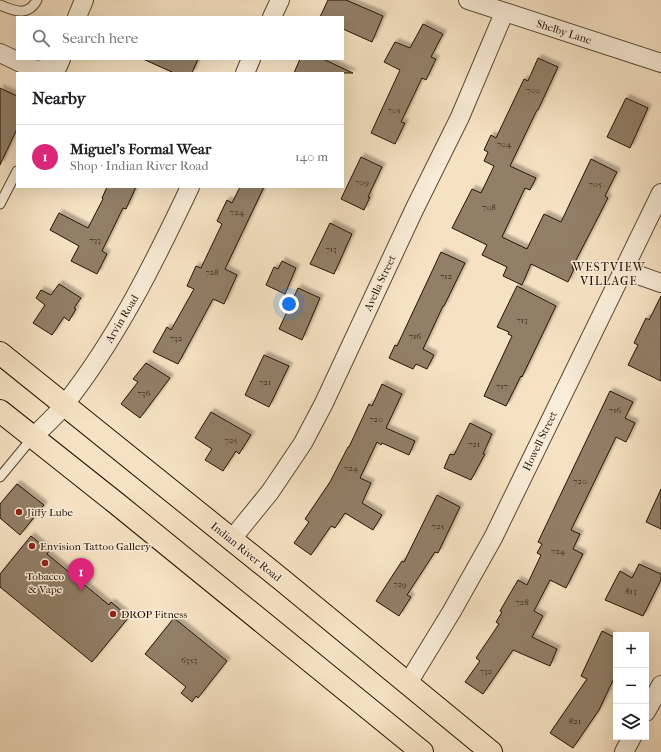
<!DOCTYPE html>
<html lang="en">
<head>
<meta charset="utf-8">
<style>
  :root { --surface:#fff; --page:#f6f6f6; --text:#202124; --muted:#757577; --line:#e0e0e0; --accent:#db2777 }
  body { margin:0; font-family:"IM FELL French Canon",serif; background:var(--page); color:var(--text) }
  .controls { position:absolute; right:12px; bottom:12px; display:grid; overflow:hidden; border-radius:0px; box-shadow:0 4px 16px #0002 }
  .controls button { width:36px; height:36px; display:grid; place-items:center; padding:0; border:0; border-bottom:1px solid var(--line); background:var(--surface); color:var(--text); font:20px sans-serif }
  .you { position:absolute; left:289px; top:304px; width:14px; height:14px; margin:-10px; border:3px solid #fff; border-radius:50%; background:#1a73e8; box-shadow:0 0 0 6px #1a73e833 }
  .badge { display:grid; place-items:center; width:26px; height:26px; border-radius:50%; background:var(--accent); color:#fff; font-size:13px; font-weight:700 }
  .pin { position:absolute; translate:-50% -33px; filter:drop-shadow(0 1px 2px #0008) }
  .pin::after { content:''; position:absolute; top:21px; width:14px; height:12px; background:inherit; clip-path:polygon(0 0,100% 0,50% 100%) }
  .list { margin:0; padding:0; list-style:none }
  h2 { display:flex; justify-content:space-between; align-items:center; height:52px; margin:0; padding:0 16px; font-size:17px }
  h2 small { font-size:13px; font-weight:400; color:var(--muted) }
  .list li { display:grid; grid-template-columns:26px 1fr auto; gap:12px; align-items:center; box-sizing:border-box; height:64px; padding:0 16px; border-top:1px solid var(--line) }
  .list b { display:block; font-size:15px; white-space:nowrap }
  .list p { margin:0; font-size:13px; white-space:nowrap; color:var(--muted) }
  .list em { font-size:13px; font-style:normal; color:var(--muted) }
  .icon { flex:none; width:22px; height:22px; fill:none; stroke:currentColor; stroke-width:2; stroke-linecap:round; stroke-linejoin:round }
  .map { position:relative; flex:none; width:661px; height:752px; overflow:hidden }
  .search { position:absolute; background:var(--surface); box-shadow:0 4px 16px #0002; left:16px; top:16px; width:328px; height:44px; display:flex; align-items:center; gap:10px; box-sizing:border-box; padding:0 14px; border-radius:0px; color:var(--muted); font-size:15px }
  .panel { position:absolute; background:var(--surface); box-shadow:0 4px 16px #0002; left:16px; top:72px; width:328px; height:116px; border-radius:0px }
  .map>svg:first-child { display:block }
</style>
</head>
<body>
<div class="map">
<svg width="661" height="752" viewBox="0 0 661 752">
  <defs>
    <filter id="shadow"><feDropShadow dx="3.5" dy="-3.5" stdDeviation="1" flood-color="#0004"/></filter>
  </defs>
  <rect width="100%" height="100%" fill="#f6e2c3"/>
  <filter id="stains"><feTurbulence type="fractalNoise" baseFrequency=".005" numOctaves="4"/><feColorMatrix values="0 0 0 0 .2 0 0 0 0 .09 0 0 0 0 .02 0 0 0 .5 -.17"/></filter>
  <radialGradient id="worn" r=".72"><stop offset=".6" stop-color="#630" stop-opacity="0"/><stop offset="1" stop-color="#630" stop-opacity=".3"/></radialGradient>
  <!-- building -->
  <g fill="#927f67" stroke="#251404" filter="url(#shadow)">
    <path d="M 328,0 L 346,0 L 383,16 L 372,42 L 343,29 L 343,17 L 320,17 Z"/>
    <path d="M 423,24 L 443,34 L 431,57 L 436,59 L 426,80 L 422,78 L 401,122 L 405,123 L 395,144 L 371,133 L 400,70 L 384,62 L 395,42 L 410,48 Z"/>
    <path d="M 538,58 L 558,67 L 538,110 L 537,110 L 510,166 L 536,178 L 530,190 L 525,188 L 502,237 L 527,249 L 544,214 L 561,222 L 591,159 L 617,172 L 605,196 L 608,198 L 572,268 L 574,269 L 568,282 L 531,264 L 522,285 L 503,276 L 507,267 L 482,255 L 487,245 L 452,228 L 472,189 L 481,193 L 494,166 L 484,161 L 488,152 L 484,150 L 491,135 L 496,138 L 524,79 L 528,81 Z"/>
    <path d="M 143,59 L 198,59 L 192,73 L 174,73 Z"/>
    <path d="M 300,59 L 323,59 L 353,73 L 294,73 Z"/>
    <path d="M 0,88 L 17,96 L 17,129 L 0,165 Z"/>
    <path d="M 626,98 L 648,108 L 630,148 L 607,137 Z"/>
    <path d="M 361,157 L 382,167 L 368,197 L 370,197 L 364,210 L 341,199 Z"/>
    <path d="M 107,187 L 136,187 L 126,209 L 123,208 L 102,251 L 107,254 L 97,274 L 71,261 L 79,246 L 50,230 L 59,213 L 88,228 L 103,199 L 102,198 Z"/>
    <path d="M 240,187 L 264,187 L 225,269 L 237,275 L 224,304 L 213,299 L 178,364 L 153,352 L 167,327 L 171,330 L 194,289 L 187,286 L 196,266 L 201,268 L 222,224 L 217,221 L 227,200 L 232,203 Z"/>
    <path d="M 330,223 L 352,234 L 334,274 L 310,264 Z"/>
    <path d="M 441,252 L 465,263 L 444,306 L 443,306 L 423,349 L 434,355 L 427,369 L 416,364 L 413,369 L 389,358 L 395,345 L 397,346 Z"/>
    <path d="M 282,261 L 296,268 L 285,294 L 266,285 L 274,267 L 278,269 Z"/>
    <path d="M 59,284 L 81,298 L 74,308 L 76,309 L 69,321 L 64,317 L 52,335 L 33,323 L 45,305 L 36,298 L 41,290 L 51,295 Z"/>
    <path d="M 517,286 L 556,306 L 522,377 L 521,376 L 506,406 L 484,396 L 512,336 L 508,334 L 509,332 L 497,327 Z"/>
    <path d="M 298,288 L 320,298 L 302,340 L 279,329 Z"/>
    <path d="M 661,296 L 661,381 L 628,365 L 638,345 L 634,343 L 646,318 L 649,320 Z"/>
    <path d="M 264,355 L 289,366 L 269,407 L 245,395 Z"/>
    <path d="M 146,363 L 170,378 L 140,418 L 121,404 L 138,382 L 133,379 Z"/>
    <path d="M 382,384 L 402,394 L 386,428 L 415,441 L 409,455 L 382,443 L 381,445 L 377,442 L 360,478 L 371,483 L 362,503 L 382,515 L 373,530 L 345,513 L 335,528 L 331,526 L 311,555 L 294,543 L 309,522 L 305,519 L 330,482 L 348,447 L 349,447 L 369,404 L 372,406 Z"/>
    <path d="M 610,391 L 633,402 L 625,418 L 635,423 L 626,442 L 616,437 L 571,530 L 580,534 L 573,549 L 583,554 L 566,588 L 550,580 L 534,611 L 543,616 L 532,637 L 557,649 L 550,666 L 513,650 L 483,694 L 465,682 L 480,661 L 476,658 L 499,624 L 496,622 L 502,612 L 500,611 L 518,580 L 527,585 L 541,555 L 537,553 L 542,544 L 538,542 Z"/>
    <path d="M 211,412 L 251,435 L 239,454 L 236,451 L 223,471 L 205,460 L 212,449 L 195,438 Z"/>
    <path d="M 470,423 L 492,434 L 483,454 L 485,454 L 471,480 L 444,468 L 450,454 L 454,455 Z"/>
    <path d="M 17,484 L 44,505 L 20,535 L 0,518 L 0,504 Z"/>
    <path d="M 661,489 L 661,529 L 646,522 Z"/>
    <path d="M 437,495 L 460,507 L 438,553 L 435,552 L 407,595 L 411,597 L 399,616 L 376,601 L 402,561 L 404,562 Z"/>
    <path d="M 31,536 L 49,551 L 47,554 L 109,605 L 111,602 L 129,617 L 92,662 L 0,587 L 0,574 Z"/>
    <path d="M 639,564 L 661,574 L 661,580 L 643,616 L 605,600 L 620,571 L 632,578 Z"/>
    <path d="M 174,618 L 227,661 L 198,698 L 196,696 L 192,702 L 181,693 L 186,687 L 145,654 Z"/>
    <path d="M 602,631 L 616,638 L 616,674 L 599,710 L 573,748 L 550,733 L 587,679 L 581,676 Z"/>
  </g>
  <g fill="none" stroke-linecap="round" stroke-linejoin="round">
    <!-- lane casing -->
    <g stroke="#594834" stroke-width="11">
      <g id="lane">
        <path d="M 0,5 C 14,11 28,17 37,0"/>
        <path d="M 0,204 L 17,171"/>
        <path d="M 0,477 L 33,437"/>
      </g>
    </g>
    <!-- street casing -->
    <g stroke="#594834" stroke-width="20">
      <g id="street">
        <path d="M 468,0 L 661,63"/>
        <path d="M 77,17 L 84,0"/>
        <path d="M 272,17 L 280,0"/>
        <path d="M 0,53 L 36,70 L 58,66 L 61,59"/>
        <path d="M 245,73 L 251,59"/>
        <path d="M 624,270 L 661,283"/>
        <path d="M 33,437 C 44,426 56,416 65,404 C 117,338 154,263 190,187"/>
        <path d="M 231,540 L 270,492 L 303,443 L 324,403 L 414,210 L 460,117 L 504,13"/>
        <path d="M 408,683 L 452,611 L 493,538 L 661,193"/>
        <path d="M 646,712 L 661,685"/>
        <path d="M 624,752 L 632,737"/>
      </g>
    </g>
    <!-- primary casing -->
    <g stroke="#251404" stroke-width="24">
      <g id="primary">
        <path d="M 0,353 L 282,580 L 491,752"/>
        <path d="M 0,411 L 116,503 L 422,752"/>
      </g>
    </g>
    <!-- lane -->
    <use href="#lane" stroke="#f9ecd8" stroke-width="9"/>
    <!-- street -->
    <use href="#street" stroke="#f9ecd8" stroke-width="18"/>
    <!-- primary -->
    <use href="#primary" stroke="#f6e2c3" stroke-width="22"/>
  </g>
  <!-- markers -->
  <g fill="#8f2418" stroke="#f9ecd8" stroke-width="1.5">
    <circle cx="19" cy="512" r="4"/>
    <circle cx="32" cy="546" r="4"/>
    <circle cx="45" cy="563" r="4"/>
    <circle cx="113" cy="614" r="4"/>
  </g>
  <g text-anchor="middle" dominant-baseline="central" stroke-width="3" stroke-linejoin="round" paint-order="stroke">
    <!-- number labels -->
    <g font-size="9" fill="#402f1d">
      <text x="533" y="90">700</text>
      <text x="394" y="110">705</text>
      <text x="504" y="144">704</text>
      <text x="362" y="182">709</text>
      <text x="595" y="184">705</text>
      <text x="489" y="207">708</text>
      <text x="237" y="212">724</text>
      <text x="95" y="240">733</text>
      <text x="331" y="249">713</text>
      <text x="212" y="272">728</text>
      <text x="446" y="276">712</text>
      <text x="522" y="320">713</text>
      <text x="415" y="336">716</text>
      <text x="176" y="338">732</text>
      <text x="265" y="382">721</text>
      <text x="502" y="386">717</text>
      <text x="144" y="393">736</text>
      <text x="615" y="410">716</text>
      <text x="376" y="419">720</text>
      <text x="231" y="440">725</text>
      <text x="474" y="444">721</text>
      <text x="351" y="468">724</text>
      <text x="580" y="481">720</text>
      <text x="438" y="526">725</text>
      <text x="558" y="551">724</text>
      <text x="400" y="584">729</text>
      <text x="631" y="591">813</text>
      <text x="522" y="602">728</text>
      <text x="189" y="660">6353</text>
      <text x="486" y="671">732</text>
      <text x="575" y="721">821</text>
    </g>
    <!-- street labels -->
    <g font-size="11" fill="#251404" stroke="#f9ecd8">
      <text transform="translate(564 32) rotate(18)">Shelby Lane</text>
      <text transform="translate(380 283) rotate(-65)">Avella Street</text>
      <text transform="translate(122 319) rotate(-59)">Arvin Road</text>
      <text transform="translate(540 441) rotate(-64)">Howell Street</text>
      <text transform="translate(246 552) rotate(39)">Indian River Road</text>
    </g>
    <!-- poi labels -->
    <g font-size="11" fill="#251404" stroke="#f9ecd8" text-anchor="start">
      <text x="27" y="512">Jiffy Lube</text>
      <text x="40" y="546">Envision Tattoo Gallery</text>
      <text x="45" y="576" text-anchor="middle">Tobacco<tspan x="45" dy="13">&amp; Vape</tspan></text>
      <text x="121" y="614">DROP Fitness</text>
    </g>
    <!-- neighbourhood labels -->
    <g font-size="12" letter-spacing="1" fill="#251404" stroke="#f9ecd8">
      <text x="609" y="267">WESTVIEW<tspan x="609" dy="14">VILLAGE</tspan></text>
    </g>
  </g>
  <rect width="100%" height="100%" filter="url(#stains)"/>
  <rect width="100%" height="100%" fill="url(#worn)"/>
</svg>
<div class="controls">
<button>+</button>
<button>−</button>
<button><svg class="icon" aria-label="layers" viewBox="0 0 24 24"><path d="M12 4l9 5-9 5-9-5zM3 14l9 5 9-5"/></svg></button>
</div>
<div class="you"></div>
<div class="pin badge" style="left:81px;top:591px">1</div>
<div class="search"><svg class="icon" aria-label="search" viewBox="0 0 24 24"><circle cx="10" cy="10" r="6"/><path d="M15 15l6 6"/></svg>Search here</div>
<section class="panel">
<h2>Nearby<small></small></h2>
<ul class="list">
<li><span class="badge">1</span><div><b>Miguel's Formal Wear</b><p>Shop · Indian River Road</p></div><em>140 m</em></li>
</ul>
</section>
</div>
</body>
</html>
